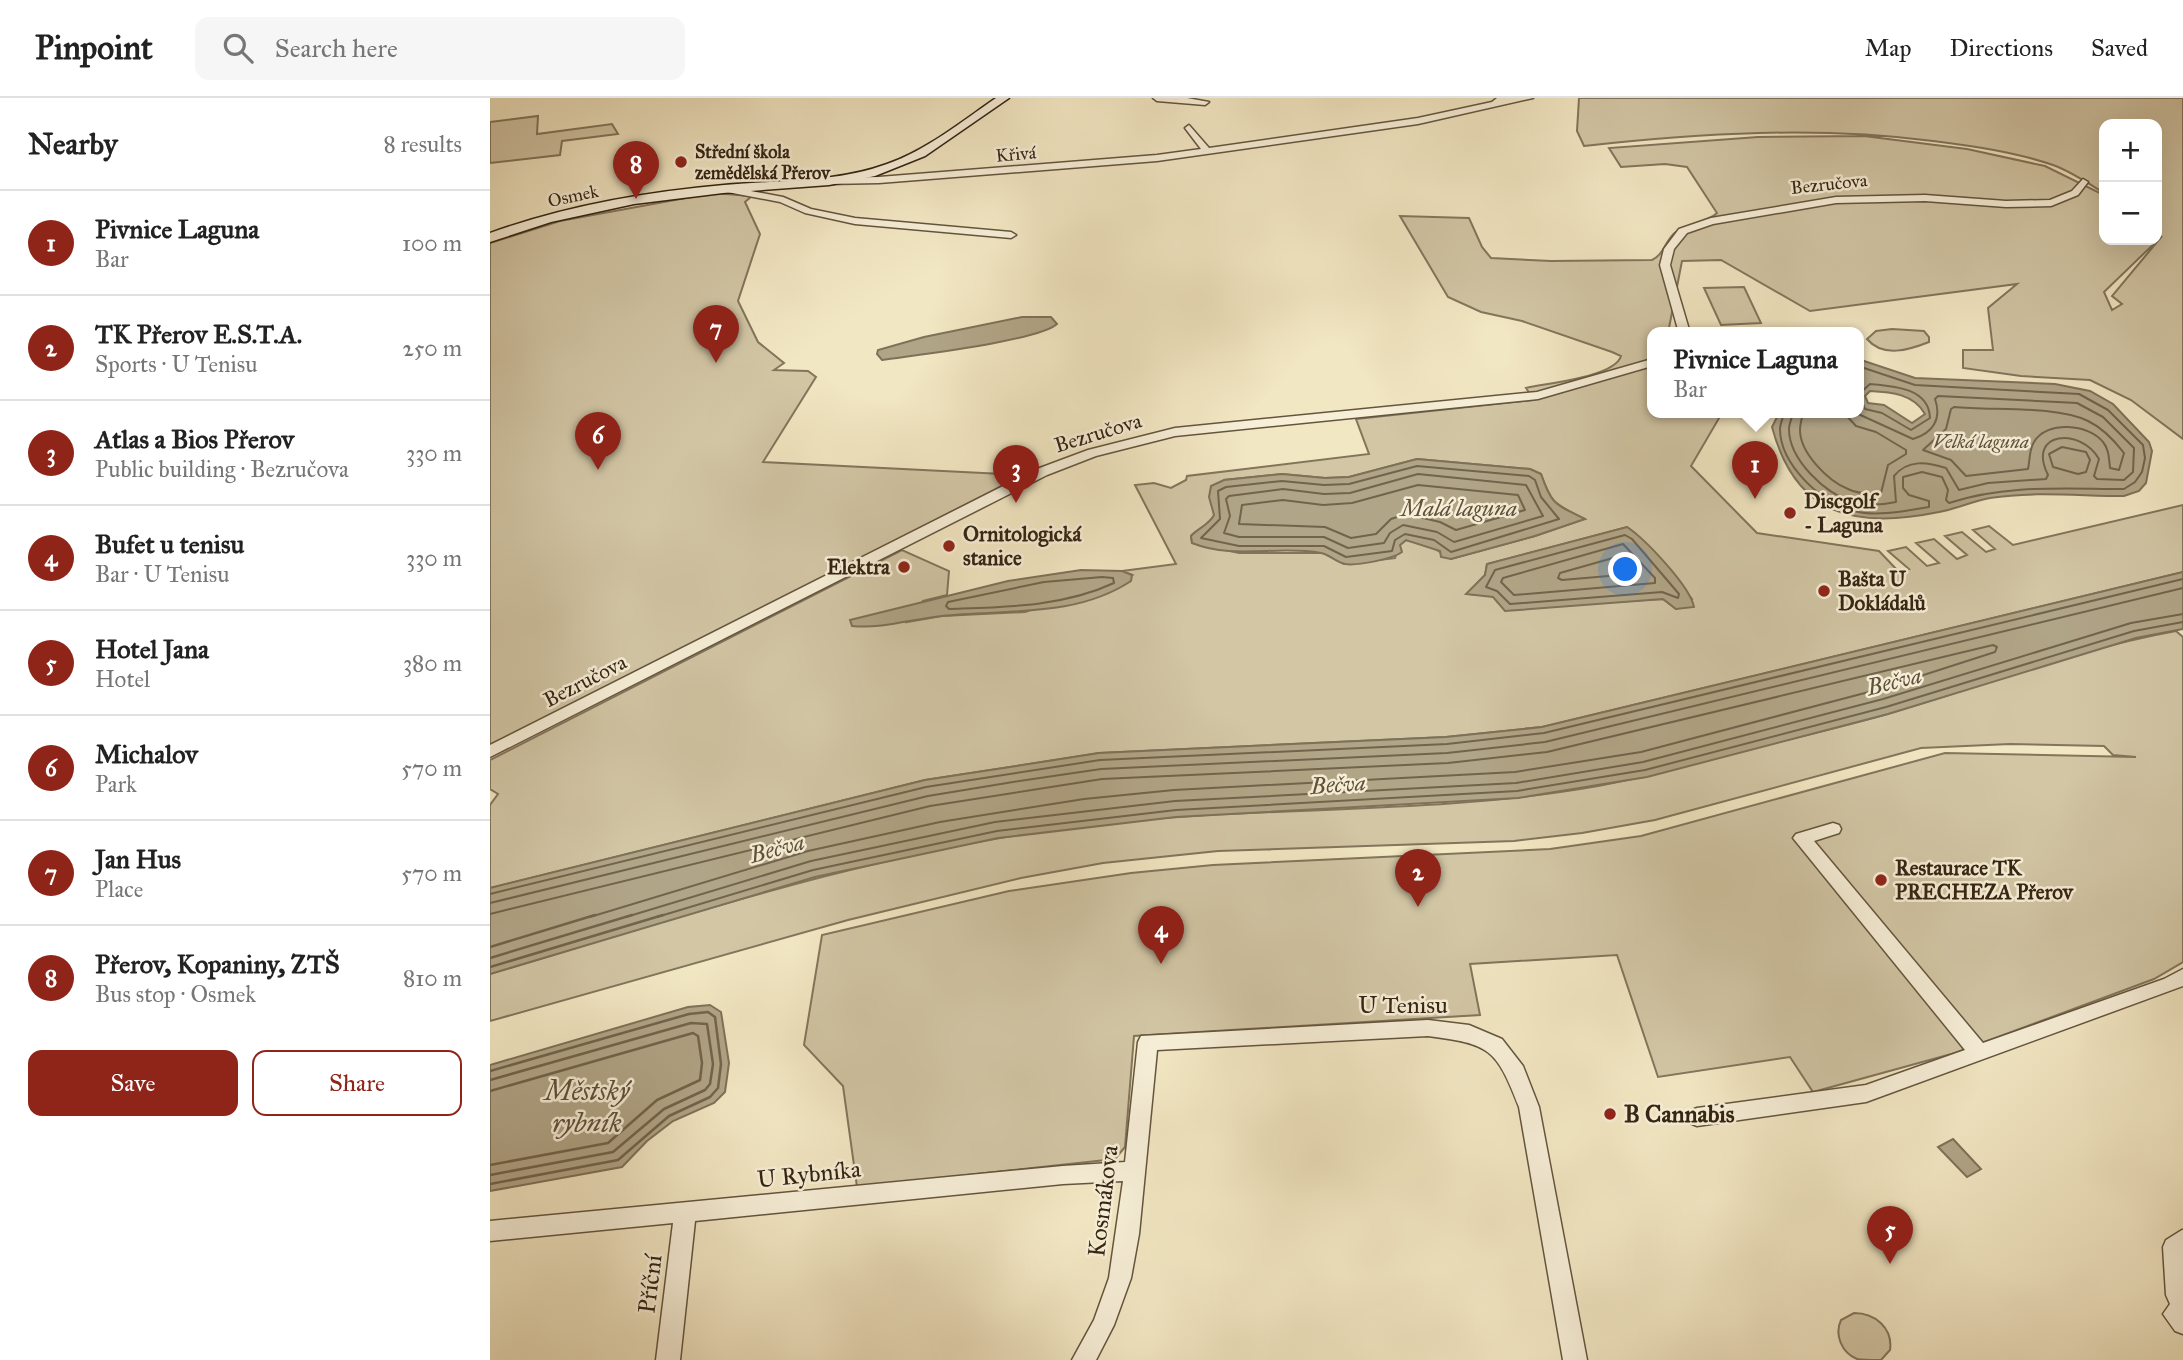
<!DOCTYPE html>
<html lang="en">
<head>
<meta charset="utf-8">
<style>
  :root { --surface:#fff; --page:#f6f6f6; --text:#222; --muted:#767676; --line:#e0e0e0; --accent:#8f2418 }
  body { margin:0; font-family:"IM FELL Great Primer",serif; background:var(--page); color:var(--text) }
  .controls { position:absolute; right:21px; top:21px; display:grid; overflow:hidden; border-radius:14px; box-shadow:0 7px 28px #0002 }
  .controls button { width:63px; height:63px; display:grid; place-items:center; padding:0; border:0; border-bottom:2px solid var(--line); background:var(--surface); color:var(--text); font:35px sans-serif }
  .you { position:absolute; left:1136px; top:472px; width:24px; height:24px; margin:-18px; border:5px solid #fff; border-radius:50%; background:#1a73e8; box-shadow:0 0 0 10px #1a73e833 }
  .badge { display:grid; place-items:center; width:46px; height:46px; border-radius:50%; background:var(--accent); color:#fff; font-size:23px; font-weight:700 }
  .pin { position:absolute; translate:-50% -58px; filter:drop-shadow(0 2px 4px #0008) }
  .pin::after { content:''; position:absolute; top:37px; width:24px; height:21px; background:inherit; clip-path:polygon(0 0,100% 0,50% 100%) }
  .popup { position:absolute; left:1157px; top:229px; width:217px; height:91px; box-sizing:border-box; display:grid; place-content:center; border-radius:14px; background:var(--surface); filter:drop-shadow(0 2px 5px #0005); font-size:23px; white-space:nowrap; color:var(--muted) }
  .popup b { font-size:26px; color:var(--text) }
  .popup::after { content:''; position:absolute; left:50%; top:100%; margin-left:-14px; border:14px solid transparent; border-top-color:var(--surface) }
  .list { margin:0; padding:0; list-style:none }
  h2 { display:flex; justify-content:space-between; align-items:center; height:91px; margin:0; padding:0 28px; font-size:30px }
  h2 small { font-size:23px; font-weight:400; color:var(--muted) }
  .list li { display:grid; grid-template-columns:46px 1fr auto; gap:21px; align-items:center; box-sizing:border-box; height:105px; padding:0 28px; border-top:2px solid var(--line) }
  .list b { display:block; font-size:26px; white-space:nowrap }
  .list p { margin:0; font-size:23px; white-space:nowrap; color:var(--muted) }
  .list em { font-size:23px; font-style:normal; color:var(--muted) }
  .actions { display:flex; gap:14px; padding:21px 28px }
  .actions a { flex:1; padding:16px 0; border:2px solid var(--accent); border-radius:14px; text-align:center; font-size:24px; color:var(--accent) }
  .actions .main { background:var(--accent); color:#fff }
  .icon { flex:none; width:38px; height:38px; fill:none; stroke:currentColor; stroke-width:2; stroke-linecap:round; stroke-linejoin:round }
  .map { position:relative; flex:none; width:1693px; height:1262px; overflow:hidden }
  header { display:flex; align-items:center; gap:42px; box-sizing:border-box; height:98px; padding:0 35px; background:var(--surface); border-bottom:2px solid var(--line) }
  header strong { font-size:33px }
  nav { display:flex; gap:38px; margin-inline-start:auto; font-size:24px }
  .search { width:490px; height:63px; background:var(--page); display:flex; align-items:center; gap:18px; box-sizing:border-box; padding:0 24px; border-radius:14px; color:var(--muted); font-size:26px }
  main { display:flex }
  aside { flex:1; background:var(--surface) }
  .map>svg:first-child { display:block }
</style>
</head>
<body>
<header>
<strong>Pinpoint</strong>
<div class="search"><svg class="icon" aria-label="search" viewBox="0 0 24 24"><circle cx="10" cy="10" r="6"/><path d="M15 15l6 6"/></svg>Search here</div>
<nav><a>Map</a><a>Directions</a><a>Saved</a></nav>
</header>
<main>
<aside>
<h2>Nearby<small>8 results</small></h2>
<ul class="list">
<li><span class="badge">1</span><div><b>Pivnice Laguna</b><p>Bar</p></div><em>100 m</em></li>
<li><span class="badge">2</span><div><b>TK Přerov E.S.T.A.</b><p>Sports · U Tenisu</p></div><em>250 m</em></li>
<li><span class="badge">3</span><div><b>Atlas a Bios Přerov</b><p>Public building · Bezručova</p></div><em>330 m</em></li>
<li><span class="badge">4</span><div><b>Bufet u tenisu</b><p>Bar · U Tenisu</p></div><em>330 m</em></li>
<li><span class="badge">5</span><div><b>Hotel Jana</b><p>Hotel</p></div><em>380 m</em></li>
<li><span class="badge">6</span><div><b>Michalov</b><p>Park</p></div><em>570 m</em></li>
<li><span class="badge">7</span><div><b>Jan Hus</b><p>Place</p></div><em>570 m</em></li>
<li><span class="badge">8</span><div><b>Přerov, Kopaniny, ZTŠ</b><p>Bus stop · Osmek</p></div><em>810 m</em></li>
</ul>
<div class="actions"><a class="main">Save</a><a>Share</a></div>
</aside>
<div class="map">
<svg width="1693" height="1262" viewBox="0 0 1693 1262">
  <rect width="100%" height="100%" fill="#f2e7c3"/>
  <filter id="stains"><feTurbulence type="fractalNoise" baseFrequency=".00286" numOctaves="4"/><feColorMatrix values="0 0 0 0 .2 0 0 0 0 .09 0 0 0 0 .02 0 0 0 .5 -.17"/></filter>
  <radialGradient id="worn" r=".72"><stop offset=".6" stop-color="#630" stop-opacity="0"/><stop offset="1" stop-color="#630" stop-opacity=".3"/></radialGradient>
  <!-- green -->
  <g fill="#d2c6a5" stroke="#83755c" stroke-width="2" fill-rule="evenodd">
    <path d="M 1089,0 L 1693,0 L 1693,341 L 1641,302 L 1600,282 L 1531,278 L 1473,270 L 1473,252 L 1503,252 L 1498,210 L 1527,186 L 1320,213 L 1231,162 L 1192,163 L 1179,230 L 1190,235 L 1162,235 L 1162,315 L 1232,315 L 1201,368 L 1267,435 L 1389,453 L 1409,474 L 1419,471 L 1398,453 L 1416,449 L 1437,468 L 1449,465 L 1426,445 L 1444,441 L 1467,461 L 1477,457 L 1455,438 L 1472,434 L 1496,454 L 1505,451 L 1483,432 L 1499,428 L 1523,447 L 1693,407 L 1693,474 L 1052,629 L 956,639 L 609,655 L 520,669 L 435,682 L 0,790 L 0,707 L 8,696 L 0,691 L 0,662 L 412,452 L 459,473 L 457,497 L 433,503 L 417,524 L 452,518 L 535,514 L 642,477 L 632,473 L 686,466 L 645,387 L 664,385 L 681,390 L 696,382 L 697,378 L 879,356 L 866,321 L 1044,302 L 1036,290 C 1057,285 1125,279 1131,258 L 1122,254 L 1032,223 L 991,214 L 958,199 L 910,118 L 979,120 L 992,149 L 1001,160 L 1061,163 L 1162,162 C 1175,156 1175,141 1187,133 C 1200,125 1218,124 1227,115 L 1197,69 L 1175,66 L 1131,69 L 1119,50 L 1268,39 L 1374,38 L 1477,51 L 1555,68 L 1614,97 L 1614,142 L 1667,142 L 1667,26 L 1614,26 L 1614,95 C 1598,85 1580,73 1563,67 C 1525,54 1483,48 1443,43 C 1327,28 1210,35 1094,48 L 1087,33 ZM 1672,138 L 1622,198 L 1632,206 L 1622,212 L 1614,194 ZM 927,361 L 1040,371 L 1051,376 C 1063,409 1065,405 1094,421 L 1045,438 L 961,461 L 942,449 L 916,442 L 910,447 L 905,460 L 854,466 L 833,455 L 749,455 L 702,445 L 701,438 C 707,431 715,429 721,423 C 729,415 731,393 734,382 L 792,376 L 835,380 L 859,379 ZM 1137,429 L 1146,436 L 1202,501 L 1186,511 L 1173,501 L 1105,505 L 977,496 L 995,477 L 997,466 Z"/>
    <path d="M 48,18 L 47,36 L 122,26 L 128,36 L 72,43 L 70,57 L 0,65 L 0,24 Z"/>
    <path d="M 223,95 L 262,98 L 255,104 L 270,136 L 248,203 L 268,244 L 294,265 L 284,272 L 318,273 L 326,279 L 273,364 L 533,377 L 0,650 L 0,145 L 70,123 Z"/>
    <path d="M 1254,189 L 1271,225 L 1231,227 L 1214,190 Z"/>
    <path d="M 1402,231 L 1434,233 L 1439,239 L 1439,244 C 1419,252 1393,260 1377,241 L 1386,233 Z"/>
    <path d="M 1686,533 L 1693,539 L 1693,864 L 1664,881 L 1465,955 L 1323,994 L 1300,959 L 1168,979 L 1127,857 L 980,866 L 990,917 L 644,938 L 635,1049 L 625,1061 L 367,1089 L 353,988 L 314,947 L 332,837 L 519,793 L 641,775 L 723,767 L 1060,751 L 1151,738 L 1455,655 L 1646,659 L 1623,657 L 1614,648 L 1520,646 L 1431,650 L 1165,722 L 1092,735 L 1024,743 L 728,753 L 613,765 L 531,780 L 358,822 L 0,923 L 0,876 C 197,817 392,752 597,727 C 767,707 939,718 1108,688 C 1154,680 1197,667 1243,655 C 1293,643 1344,631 1394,617 C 1491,589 1586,551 1686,533 Z"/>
    <path d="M 1364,1215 C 1385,1215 1403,1230 1400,1252 L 1391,1262 C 1384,1262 1374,1262 1367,1261 C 1352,1255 1344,1237 1351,1222 Z"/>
  </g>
  <!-- water -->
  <g fill="#b1a587" stroke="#7f7158" stroke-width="2" fill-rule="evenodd">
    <path d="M 532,219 L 561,219 L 567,226 C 548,243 424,257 392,262 L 387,256 L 388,252 L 434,239 Z"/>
    <path d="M 1368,261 L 1425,280 L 1565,286 L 1600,293 L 1623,306 L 1659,344 L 1662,353 L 1656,385 L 1649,393 L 1634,398 C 1590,398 1544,393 1500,400 C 1483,403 1466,411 1449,414 C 1366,431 1306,419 1282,329 L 1289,315 L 1368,315 ZM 1380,293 C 1401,294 1424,296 1435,316 L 1422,325 L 1394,307 L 1378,305 L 1375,298 Z"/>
    <path d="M 927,361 L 1040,371 L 1051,376 C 1062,408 1065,406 1095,421 L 1045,438 L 961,461 L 951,459 L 950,453 L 916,442 L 910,447 L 912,454 C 903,461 867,468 855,466 C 846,464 839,456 831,455 C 788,447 744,462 702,445 L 701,438 C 708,430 719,427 724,417 L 719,399 L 721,388 L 734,382 L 792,376 L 835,380 L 859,379 Z"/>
    <path d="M 1137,429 C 1155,441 1200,488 1204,509 L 1186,511 L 1173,501 L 1015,513 L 1003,499 L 976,496 L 995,477 L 997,466 Z"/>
    <path d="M 591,472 L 632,473 L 642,477 L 641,483 C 585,520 516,511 452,518 C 422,521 393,531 362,528 L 360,522 L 518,483 Z"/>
    <path d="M 1693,474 L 1693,531 L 1646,540 L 1398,616 L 1157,679 L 1028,700 L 686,719 L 508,740 L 325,779 L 0,876 L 0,790 L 435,682 L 520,669 L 609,655 L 956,639 L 1052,629 Z"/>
    <path d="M 220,907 L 231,914 L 239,965 L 235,994 L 224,1005 L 183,1023 L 157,1043 L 132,1069 L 0,1093 L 0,967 L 198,909 Z"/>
    <path d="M 1463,1041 L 1491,1071 L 1477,1079 L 1448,1049 Z"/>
  </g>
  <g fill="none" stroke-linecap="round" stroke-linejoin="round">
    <!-- shore-far1 -->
    <g stroke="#72644c" stroke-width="2">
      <path d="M 1380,286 C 1404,288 1439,290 1440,320 L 1421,332 L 1392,315 L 1375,311 L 1369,296 Z"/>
      <path d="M 1464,309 C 1502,313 1565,307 1598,323 C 1613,330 1624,342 1634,355 L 1629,372 L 1620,370 C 1619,361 1619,351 1613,344 C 1599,326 1557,322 1544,344 C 1539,352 1540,362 1538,371 L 1476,378 L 1461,362 L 1433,352 L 1456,331 L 1461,311 Z"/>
      <path d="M 1294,315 C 1293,320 1290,326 1290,331 C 1290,366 1331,405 1363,413 C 1387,419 1415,413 1439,409 L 1439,403 L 1419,397 L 1413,390 L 1413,379 L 1432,374 L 1452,379 L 1458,392 L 1456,402 L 1459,405 C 1516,386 1575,391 1634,391 L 1645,384 L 1652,374 L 1655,360 L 1653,347 L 1618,312 L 1589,296 L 1425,287 L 1368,268"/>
      <path d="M 1303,315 C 1302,320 1299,326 1299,331 C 1299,362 1335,395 1362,404 C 1376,408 1392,407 1406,404 L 1404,378 C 1418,361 1437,364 1456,370 L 1469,392 L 1498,385 L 1556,381 L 1558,377 C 1536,333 1591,329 1609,361 L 1604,378 L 1607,381 L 1634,382 L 1643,374 L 1644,350 L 1613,319 L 1587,305 L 1448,298 L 1445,301 C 1452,321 1443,335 1423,341 L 1366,315"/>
      <path d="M 1313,315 C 1312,320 1310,326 1310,332 C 1310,355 1338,383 1358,391 C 1368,396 1380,396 1391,395 L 1398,367 L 1416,356 L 1416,352 L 1386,334 L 1366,328 L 1354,315"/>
      <path d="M 1572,349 L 1596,354 L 1600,362 L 1596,374 L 1588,376 L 1563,369 L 1559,356 Z"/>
      <path d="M 927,368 L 1039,378 L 1045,382 L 1051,399 L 1069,421 L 961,454 L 944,442 L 915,436 L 905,442 L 902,453 L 856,459 L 834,448 L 749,448 L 711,440 L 730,421 L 728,393 L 736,389 L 792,383 L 834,387 L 859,386 Z"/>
      <path d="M 928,376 L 1036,387 L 1053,418 L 964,444 L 947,434 L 913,427 L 900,435 L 894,445 L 858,450 L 834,439 L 749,439 L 734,435 L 740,418 L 736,401 L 739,398 L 793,391 L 834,396 L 860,395 Z"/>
      <path d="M 928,387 L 1028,397 L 1035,412 L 966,432 L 950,424 L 916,416 L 901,421 L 886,436 L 861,440 L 835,429 L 749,426 L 752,407 L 793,402 L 833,407 L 862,405 Z"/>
      <path d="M 1135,437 L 1142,441 L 1189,496 L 1188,500 L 1172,494 L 1020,506 L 1007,493 L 996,489 L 1005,472 Z"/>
      <path d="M 1133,446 L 1165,480 L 1165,485 L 1024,497 L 1011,484 L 1013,480 Z"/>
      <path d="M 1130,458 L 1143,471 L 1142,476 L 1072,482 L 1068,480 L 1070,475 Z"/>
      <path d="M 612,479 L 623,480 L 624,485 C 572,509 515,509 459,511 L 456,508 L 458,504 L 554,484 Z"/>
      <path d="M 0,796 L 436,689 L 610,662 L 957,646 L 1054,635 L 1693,481"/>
      <path d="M 0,805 L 438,698 L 523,684 L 611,671 L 957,655 L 1055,644 L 1693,490"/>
      <path d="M 0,816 L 440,708 L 612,681 L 958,665 L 1057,654 L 1503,547 L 1507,549 L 1505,554 L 1390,591 L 1151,654 L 1025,674 L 684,692 L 594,701 L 450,724 L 318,753 L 100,819"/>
      <path d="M 136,819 L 321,763 L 505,724 L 685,703 L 1026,685 L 1153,664 L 1393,601 L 1641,525 L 1693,516"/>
      <path d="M 167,819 L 323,772 L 507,733 L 686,712 L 1027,693 L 1155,672 L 1396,609 L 1644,533 L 1693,524"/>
    </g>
    <!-- shore -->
    <g stroke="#72644c" stroke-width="2.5">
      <path d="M 0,849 L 105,817"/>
      <path d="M 0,860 L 142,817"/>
      <path d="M 0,869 L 173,817"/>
      <path d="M 0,973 L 199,916 L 218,914 L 225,919 L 231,966 L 228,990 L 220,999 L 179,1018 L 128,1062 L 0,1086"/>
      <path d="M 0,982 L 201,925 L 217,926 L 223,966 L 220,986 L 215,992 L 174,1011 L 123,1054 L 0,1077"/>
      <path d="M 0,993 L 203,935 L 208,938 L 212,965 L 210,982 L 167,1002 L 118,1045 L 0,1067"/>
    </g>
    <!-- street casing -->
    <g stroke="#64553e" stroke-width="3">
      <g id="street">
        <path d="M 663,0 L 697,0 L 719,4 L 715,7 L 667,3 Z"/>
        <path d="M 1007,0 L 1043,0 L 928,26 L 667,63 L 389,85 L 338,86 L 333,83 L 338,80 L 389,79 L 667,57 L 711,51 L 695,30 L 699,27 L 719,50 L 928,20 L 1002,4 Z"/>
        <path d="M 1593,81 L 1598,84 L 1588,97 L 1561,108 L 1516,109 L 1435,103 L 1346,105 L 1223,126 L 1197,135 L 1184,151 L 1180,167 L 1200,235 L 1189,235 L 1170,167 L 1174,151 L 1189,131 L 1221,120 L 1346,99 L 1435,97 L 1516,103 L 1560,102 L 1582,93 Z"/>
        <path d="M 235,88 L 293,99 L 321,111 L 365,120 L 521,134 L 526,137 L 521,140 L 365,126 L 315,115 L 290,104 L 232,93 L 232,89 Z"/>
        <path d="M 1162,261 L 1162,268 L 1048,301 L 685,338 L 606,358 L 557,377 L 0,659 L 0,647 L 547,371 L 598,352 L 685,330 L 1047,294 Z"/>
        <path d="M 1343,725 L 1349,727 L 1351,731 L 1349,735 L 1324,743 L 1493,945 L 1674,881 L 1693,871 L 1693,888 L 1376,1004 L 1207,1028 L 1200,1025 L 1197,1019 L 1200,1013 L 1207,1010 L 1376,987 L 1475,952 L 1303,740 L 1306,736 Z"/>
        <path d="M 938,922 L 979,927 L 1012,941 L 1033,968 L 1049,1009 L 1097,1262 L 1073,1262 L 1029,1009 C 1006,950 1000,946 938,938 L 667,952 L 649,1136 L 641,1180 L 624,1227 L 606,1262 L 582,1262 L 604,1222 L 619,1180 L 633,1083 L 573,1086 L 205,1123 L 190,1262 L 166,1262 L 183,1125 L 0,1143 L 0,1123 L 573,1068 L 635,1064 L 648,944 L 651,938 Z"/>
        <path d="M 1692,1132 L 1693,1132 L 1693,1236 L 1685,1233 L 1673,1216 L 1680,1206 L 1676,1197 L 1673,1149 L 1676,1142 Z"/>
      </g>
    </g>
    <!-- secondary casing -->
    <g stroke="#342412" stroke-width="3">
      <path id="secondary" d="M 506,0 L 519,0 L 435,58 L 385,78 L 339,87 L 233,95 L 144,106 L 61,124 L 0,144 L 0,135 C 75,108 154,94 234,87 C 288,82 345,85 397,66 C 437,52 471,24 506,0 Z"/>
    </g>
    <!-- street -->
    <use href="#street" fill="#f7efd8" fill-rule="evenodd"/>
    <!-- secondary -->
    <use href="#secondary" fill="#f7efd8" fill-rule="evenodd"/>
  </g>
  <!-- markers -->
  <g fill="#8f2418" stroke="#f7efd8" stroke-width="2.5">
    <circle cx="191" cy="64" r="7"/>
    <circle cx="1300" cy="415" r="7"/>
    <circle cx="459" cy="448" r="7"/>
    <circle cx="414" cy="469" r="7"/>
    <circle cx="1334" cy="493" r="7"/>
    <circle cx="1391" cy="782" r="7"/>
    <circle cx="1120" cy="1016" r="7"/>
  </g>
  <g text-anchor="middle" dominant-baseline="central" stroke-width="5" stroke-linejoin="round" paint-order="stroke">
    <!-- far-poi labels -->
    <g font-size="18" font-weight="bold" fill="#342412" stroke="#f7efd8" text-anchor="start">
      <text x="205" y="54">Střední škola<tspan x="205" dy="21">zemědělská Přerov</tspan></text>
    </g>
    <!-- far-street labels -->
    <g font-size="18" fill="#342412" stroke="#f7efd8">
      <text transform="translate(526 56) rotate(-5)">Křivá</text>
      <text transform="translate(1339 86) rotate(-6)">Bezručova</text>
      <text transform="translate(83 98) rotate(-12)">Osmek</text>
    </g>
    <!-- far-water labels -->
    <g font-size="19" font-style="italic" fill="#60513b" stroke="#f7efd8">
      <text x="1491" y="343">Velká laguna</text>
    </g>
    <!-- street labels -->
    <g font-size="21" fill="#342412" stroke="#f7efd8">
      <text transform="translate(608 335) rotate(-17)">Bezručova</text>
      <text transform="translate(95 583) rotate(-27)">Bezručova</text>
    </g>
    <!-- poi labels -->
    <g font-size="21" font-weight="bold" fill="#342412" stroke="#f7efd8" text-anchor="start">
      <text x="1314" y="403">Discgolf<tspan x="1314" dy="24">- Laguna</tspan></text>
      <text x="473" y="436">Ornitologická<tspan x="473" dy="24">stanice</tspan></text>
      <text x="400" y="469" text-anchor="end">Elektra</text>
      <text x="1348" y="481">Bašta U<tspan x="1348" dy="24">Dokládalů</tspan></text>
      <text x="1405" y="770">Restaurace TK<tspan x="1405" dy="24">PRECHEZA Přerov</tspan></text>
    </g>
    <!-- water labels -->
    <g font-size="23" font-style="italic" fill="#60513b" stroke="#f7efd8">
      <text x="969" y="410">Malá laguna</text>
      <text transform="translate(1404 583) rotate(-14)">Bečva</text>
      <text transform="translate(848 686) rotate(-4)">Bečva</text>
      <text transform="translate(287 750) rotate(-15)">Bečva</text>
    </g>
    <!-- near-street labels -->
    <g font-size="24" fill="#342412" stroke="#f7efd8">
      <text x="913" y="907">U Tenisu</text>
      <text transform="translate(319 1076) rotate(-6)">U Rybníka</text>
      <text transform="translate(613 1103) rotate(-83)">Kosmákova</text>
      <text transform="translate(160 1186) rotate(-83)">Příční</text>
    </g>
    <!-- near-poi labels -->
    <g font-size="24" font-weight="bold" fill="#342412" stroke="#f7efd8" text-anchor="start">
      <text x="1134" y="1016">B Cannabis</text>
    </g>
    <!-- near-water labels -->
    <g font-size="28" font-style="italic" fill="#60513b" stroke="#f7efd8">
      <text x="97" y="992">Městský<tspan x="97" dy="32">rybník</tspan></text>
    </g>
  </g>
  <rect width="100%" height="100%" filter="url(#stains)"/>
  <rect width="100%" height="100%" fill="url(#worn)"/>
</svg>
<div class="controls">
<button>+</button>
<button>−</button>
</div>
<div class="you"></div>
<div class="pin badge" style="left:1265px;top:401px">1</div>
<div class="popup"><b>Pivnice Laguna</b>Bar</div>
<div class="pin badge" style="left:928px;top:809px">2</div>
<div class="pin badge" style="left:526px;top:405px">3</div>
<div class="pin badge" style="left:671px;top:866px">4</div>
<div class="pin badge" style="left:1400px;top:1166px">5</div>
<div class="pin badge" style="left:108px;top:372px">6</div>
<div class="pin badge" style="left:226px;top:265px">7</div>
<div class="pin badge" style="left:146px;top:101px">8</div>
</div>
</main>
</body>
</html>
